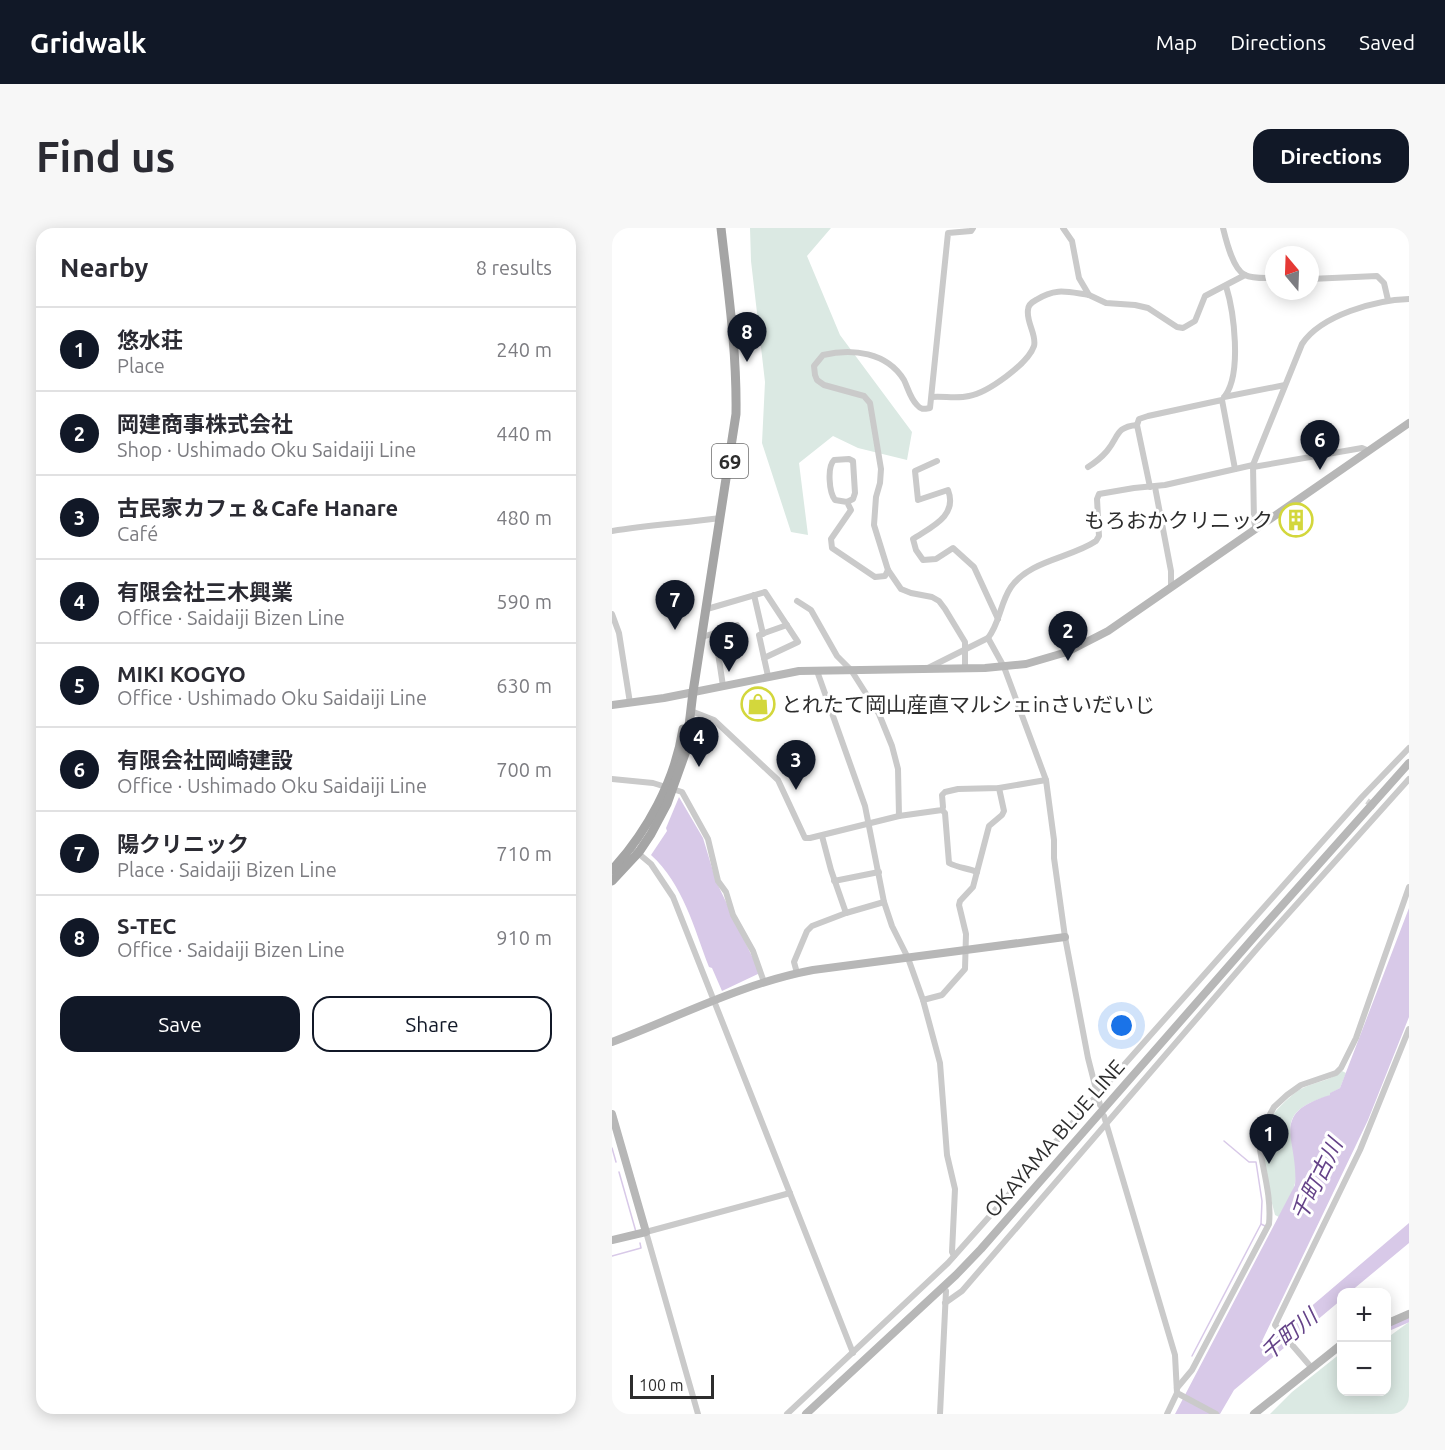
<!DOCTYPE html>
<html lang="en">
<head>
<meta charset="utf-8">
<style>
  :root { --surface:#fff; --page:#f7f7f7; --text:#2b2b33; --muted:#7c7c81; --line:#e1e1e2; --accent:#111827 }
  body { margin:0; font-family:Ubuntu,"Noto Sans JP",sans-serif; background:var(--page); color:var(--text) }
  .controls { position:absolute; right:18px; bottom:18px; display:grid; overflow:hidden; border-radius:12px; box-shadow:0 3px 15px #0003 }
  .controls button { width:54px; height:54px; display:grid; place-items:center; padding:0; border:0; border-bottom:2px solid var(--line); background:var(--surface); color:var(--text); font:30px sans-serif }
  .compass { position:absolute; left:653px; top:18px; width:54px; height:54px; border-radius:50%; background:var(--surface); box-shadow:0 3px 15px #0003; rotate:341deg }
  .scale { position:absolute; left:18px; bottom:15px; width:84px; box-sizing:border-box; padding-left:6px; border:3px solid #2d2d2d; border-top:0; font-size:16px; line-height:21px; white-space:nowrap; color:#2d2d2d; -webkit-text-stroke:4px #fff; paint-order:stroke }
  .you { position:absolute; left:510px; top:798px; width:21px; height:21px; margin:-15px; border:4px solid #fff; border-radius:50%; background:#1a73e8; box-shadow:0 0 0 9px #1a73e833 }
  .badge { display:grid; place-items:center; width:39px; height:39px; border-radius:50%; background:var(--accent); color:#fff; font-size:20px; font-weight:700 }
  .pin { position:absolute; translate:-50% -50px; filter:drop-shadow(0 2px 3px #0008) }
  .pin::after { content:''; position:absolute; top:32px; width:21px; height:18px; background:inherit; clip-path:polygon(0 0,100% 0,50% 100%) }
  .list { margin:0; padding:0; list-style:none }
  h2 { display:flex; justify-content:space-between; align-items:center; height:78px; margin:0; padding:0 24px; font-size:26px }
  h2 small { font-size:20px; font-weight:400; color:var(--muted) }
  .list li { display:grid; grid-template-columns:39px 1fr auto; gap:18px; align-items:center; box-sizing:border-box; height:84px; padding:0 24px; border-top:2px solid var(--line) }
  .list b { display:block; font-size:22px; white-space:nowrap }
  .list p { margin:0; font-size:20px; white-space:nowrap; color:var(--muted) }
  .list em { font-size:20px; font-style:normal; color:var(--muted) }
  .actions { display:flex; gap:12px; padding:18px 24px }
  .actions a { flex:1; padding:14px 0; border:2px solid var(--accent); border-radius:18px; text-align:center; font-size:21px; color:var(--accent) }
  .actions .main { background:var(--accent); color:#fff }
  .map { position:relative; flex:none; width:797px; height:1186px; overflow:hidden; border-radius:18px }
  header { display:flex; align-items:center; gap:36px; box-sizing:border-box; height:84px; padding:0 30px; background:var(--accent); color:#fff }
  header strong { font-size:28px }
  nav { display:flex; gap:33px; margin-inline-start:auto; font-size:21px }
  .intro { display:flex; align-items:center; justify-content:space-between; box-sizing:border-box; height:144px; padding:0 36px }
  h1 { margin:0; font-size:42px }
  .button { padding:15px 27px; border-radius:18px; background:var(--accent); color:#fff; font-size:21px; font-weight:700 }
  main { display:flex; gap:36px; padding:0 36px }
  aside { flex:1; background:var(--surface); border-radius:18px; box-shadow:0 3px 15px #0003 }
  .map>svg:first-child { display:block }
</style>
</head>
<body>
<header>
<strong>Gridwalk</strong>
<nav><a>Map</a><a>Directions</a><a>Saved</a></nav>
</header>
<div class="intro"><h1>Find us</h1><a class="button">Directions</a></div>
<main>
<aside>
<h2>Nearby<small>8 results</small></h2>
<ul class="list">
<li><span class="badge">1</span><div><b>悠水荘</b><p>Place</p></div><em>240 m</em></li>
<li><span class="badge">2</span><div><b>岡建商事株式会社</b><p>Shop · Ushimado Oku Saidaiji Line</p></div><em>440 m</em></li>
<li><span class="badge">3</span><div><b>古民家カフェ＆Cafe Hanare</b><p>Café</p></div><em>480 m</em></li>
<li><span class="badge">4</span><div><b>有限会社三木興業</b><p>Office · Saidaiji Bizen Line</p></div><em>590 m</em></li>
<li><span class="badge">5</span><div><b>MIKI KOGYO</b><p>Office · Ushimado Oku Saidaiji Line</p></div><em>630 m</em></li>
<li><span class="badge">6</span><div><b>有限会社岡崎建設</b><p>Office · Ushimado Oku Saidaiji Line</p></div><em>700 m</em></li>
<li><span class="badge">7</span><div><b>陽クリニック</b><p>Place · Saidaiji Bizen Line</p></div><em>710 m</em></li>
<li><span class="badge">8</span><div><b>S-TEC</b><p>Office · Saidaiji Bizen Line</p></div><em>910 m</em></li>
</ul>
<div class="actions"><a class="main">Save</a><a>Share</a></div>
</aside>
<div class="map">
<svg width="797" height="1186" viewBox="0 0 797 1186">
  <rect width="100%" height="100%" fill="#fff"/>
  <!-- green -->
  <g fill="#dbe9e3">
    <path d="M 138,0 L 219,0 L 195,28 L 228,107 L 300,204 L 295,232 L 246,220 L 221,208 L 187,235 L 196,307 L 179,304 L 150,215 L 153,154 L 139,33 Z"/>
    <path d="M 730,843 L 734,845 L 728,860 L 719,865 L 719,867 C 650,888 692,911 683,955 C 681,966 672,979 667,989 L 663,987 C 659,970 646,923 649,908 C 651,894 675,870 687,862 C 701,854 719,853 730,843 Z"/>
    <path d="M 797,1094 L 797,1186 L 658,1186 L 680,1164 L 729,1125 L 730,1164 L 774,1164 L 775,1110 Z"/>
  </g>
  <!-- water -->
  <g fill="#d8c9e8">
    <path d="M 67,569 L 91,610 L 104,653 L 148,745 L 110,763 L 100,740 L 97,739 C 82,700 71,656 39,627 L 55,603 L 54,600 Z"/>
    <path d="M 797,680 L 797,789 L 756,892 L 650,1113 L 655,1116 L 797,995 L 797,1015 L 738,1064 L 730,1064 L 729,1072 L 622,1162 L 608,1186 L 563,1186 L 683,957 C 687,911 655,886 718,867 L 718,865 L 728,860 Z"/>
  </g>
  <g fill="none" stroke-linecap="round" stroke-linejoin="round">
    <!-- stream -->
    <g stroke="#d8c9e8" stroke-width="1.5">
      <path d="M 612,913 L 637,934 L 644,934 L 650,973 L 649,996 L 653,998"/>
      <path d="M 0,920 L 4,934"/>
      <path d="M 7,944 L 24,1004"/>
      <path d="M 0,1028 L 29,1020 L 28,1015"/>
      <path d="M 580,1128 L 649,996"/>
    </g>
    <!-- canal -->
    <path stroke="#d8c9e8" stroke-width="6" d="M 774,1101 L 797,1091"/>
    <!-- street-tunnel -->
    <path stroke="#d5d5d5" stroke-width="6" stroke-dasharray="6 3" stroke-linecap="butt" d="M 755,573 L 763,579"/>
    <!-- street -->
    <g stroke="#cacaca" stroke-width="6">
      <path d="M 451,0 L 460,13 L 467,50 L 477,67 L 494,75 L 523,77 L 536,80 L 565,99 L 571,100 L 583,93 L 593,68 L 633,47"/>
      <path d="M 611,0 C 614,12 621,42 633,47 C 641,51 653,50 662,50"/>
      <path d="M 698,51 L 765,48 L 772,55 L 776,72"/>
      <path d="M 613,168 C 630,145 622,84 614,58"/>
      <path d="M 320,169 C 332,168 345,171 357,168 C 375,165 416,136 422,118 C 425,107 414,94 416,82 C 416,77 420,74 424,72 C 444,59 456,64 477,67"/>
      <path d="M 612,169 L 673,157"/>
      <path d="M 525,197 L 527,191 L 536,188 L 610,172 L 623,241"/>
      <path d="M 325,233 L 303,243 L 306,272 L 336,262 C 346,288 319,299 301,311 L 304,322 L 311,332 L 324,331 L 341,320 L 362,339 L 386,391"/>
      <path d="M 641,237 L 690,116 C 709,87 764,72 797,71"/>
      <path d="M 476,239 C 484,234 489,230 495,223 C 507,209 503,199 525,197 L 538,259"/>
      <path d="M 641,239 L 750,220 L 757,223"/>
      <path d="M 543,259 L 559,343 L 559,359"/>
      <path d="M 235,274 L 223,272 C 217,264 215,239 222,232 L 237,231 L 241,233 L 243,265 L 241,271 L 235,274 L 239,282 L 219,311 L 220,320 L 263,349 L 273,348 L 276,342"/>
      <path d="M 0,303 C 36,297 72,295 109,290"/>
      <path d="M 142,367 L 151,406"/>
      <path d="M 185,373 L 199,382 L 225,428 L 239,442 L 267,486 L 280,518 L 286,541 L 287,588"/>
      <path d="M 95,381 L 153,364 L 186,414 L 152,430 L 156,448"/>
      <path d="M 0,386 L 7,405 L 18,475"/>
      <path d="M 103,405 L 125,397"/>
      <path d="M 90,409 L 103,405 L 111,458"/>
      <path d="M 376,410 L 392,439 L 434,552 L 442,612 L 442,630 L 453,709 L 476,830 L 488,877"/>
      <path d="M 152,430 L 147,407 L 175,397"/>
      <path d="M 316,440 L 376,410 C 388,395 388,375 399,359 C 418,332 459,330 484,313 L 487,308 L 485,271 L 487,266 L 522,260 L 553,257 L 641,237 L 642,293 L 644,301"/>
      <path d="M 353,440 L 353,414 L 333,381 L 327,373 L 320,369 L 299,365 L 289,361 L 276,342 L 262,297 L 264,269 L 268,255 L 269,241 L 258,175 L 252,168 L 212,157 L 205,152 L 203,147 L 202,138 L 211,127 C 240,120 275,124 292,152 C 296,160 298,170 305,177 C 309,182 312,181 318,180 L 336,5 L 359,3 L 361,0"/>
      <path d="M 205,443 L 253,578 L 272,674 L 280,698 L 296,730 L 311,772 L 328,835 L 335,927 L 343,961 L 340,1024 L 342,1028"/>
      <path d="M 79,483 L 102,492 L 166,552 L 193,610 L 198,610 L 287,588 L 330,582 L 331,579 L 330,567 L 333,564 L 346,561 L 387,560 L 434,552"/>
      <path d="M 0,551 L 41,555 L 70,564 L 96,611 L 106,653 L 114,664 L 121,687 L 141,723 L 152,754"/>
      <path d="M 330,582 L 333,585 L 337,635 C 346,640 356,640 365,644"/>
      <path d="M 210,608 L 219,642 L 234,685"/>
      <path d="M 20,620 L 39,636 L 61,669 L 241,1125"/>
      <path d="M 222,653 L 267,644"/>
      <path d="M 185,745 L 182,734 L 195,703 L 200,698 L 234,685 L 272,674"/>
      <path d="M 311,772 L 330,767 L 353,741 L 354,706 L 347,677 L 348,673 L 361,659 L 377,598 L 390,587 L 392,583 L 387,560"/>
      <path d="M 492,888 L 563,1127 L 565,1165 L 555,1186"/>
      <path d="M 333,1075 L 350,1063 L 649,716 L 797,551"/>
      <path d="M 699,1139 L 663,1097 L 748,922 L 797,801"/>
      <path d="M 565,1160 L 580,1142 L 657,996 C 660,966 649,937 646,908 L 662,879 L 675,867 L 689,857 L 724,845 L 729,840 L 744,810 L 797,659"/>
      <path d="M 565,1165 L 604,1186"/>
      <path d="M 86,1186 L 34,1004 L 178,965"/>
      <path d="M 175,1186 L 336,1035 L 750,569 L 797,520"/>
      <path d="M 328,1186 L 334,1063"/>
    </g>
    <!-- secondary -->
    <g stroke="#b7b7b7" stroke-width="8">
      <path d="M 0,477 L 52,470 L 187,443 L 373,440 L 414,436 L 455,424 L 496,403 L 797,195"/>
      <path d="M 0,814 C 66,789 131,755 201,742 L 453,709"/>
      <path d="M 0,886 L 34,1004 L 0,1012"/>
      <path d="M 774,1096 L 797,1086"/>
      <path d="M 194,1186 L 344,1047 L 369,1021 L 650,700 L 797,535"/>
      <path d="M 642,1186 L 730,1116"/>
    </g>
    <!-- primary -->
    <g stroke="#a5a5a5" stroke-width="9">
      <path d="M 0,642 C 35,604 63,553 71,501"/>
      <path d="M 0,653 L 27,624 L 39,606 L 55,576 L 74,523 L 81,464 L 124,186 C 125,123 116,62 109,0"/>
    </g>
  </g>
  <!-- icons -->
  <defs>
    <g id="building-ring" transform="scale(1.725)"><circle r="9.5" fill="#fff" stroke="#d3d73c" stroke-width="1.5"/><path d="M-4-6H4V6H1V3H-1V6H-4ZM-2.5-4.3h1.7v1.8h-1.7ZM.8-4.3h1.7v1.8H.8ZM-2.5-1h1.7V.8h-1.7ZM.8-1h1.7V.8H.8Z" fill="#d3d73c"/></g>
    <g id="shop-ring" transform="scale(1.725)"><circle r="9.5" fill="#fff" stroke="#d3d73c" stroke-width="1.5"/><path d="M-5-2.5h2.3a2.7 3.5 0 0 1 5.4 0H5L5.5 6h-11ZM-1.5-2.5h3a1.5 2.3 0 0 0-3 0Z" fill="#d3d73c"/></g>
  </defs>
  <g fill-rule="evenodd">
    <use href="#building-ring" x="684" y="292"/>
    <use href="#shop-ring" x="146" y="476"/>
  </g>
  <g text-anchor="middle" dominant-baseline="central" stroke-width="6" stroke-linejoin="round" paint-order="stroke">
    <!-- shield labels -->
    <rect fill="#fff" stroke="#6c6c6c" stroke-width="1.5" x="100" y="216" width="36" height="34" rx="4.5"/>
    <g font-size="20" font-weight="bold" fill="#2d2d2d">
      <text x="118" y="233">69</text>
    </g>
    <!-- poi labels -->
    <g font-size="21" fill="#2d2d2d" stroke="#fff" text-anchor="end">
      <text x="661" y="292">もろおかクリニック</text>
      <text x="169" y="476" text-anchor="start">とれたて岡山産直マルシェinさいだいじ</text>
    </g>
    <!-- street labels -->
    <g font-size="21" fill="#2d2d2d" stroke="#fff">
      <text transform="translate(442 910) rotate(-49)">OKAYAMA BLUE LINE</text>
    </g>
    <!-- water labels -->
    <g font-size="22" font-style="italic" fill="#644288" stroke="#fff">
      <text transform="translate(704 951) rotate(-64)">千町古川</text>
      <text transform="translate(676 1106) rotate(-40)">千町川</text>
    </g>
  </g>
</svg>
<div class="controls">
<button>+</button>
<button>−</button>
</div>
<svg class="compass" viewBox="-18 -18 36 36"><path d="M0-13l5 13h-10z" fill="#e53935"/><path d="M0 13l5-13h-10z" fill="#7c7c81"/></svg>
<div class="scale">100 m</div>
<div class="you"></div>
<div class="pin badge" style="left:657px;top:936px">1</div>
<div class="pin badge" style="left:456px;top:433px">2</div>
<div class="pin badge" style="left:184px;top:562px">3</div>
<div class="pin badge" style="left:87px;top:539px">4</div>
<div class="pin badge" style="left:117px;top:444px">5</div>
<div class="pin badge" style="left:708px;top:242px">6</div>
<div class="pin badge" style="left:63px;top:402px">7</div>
<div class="pin badge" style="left:135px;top:134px">8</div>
</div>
</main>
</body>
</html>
